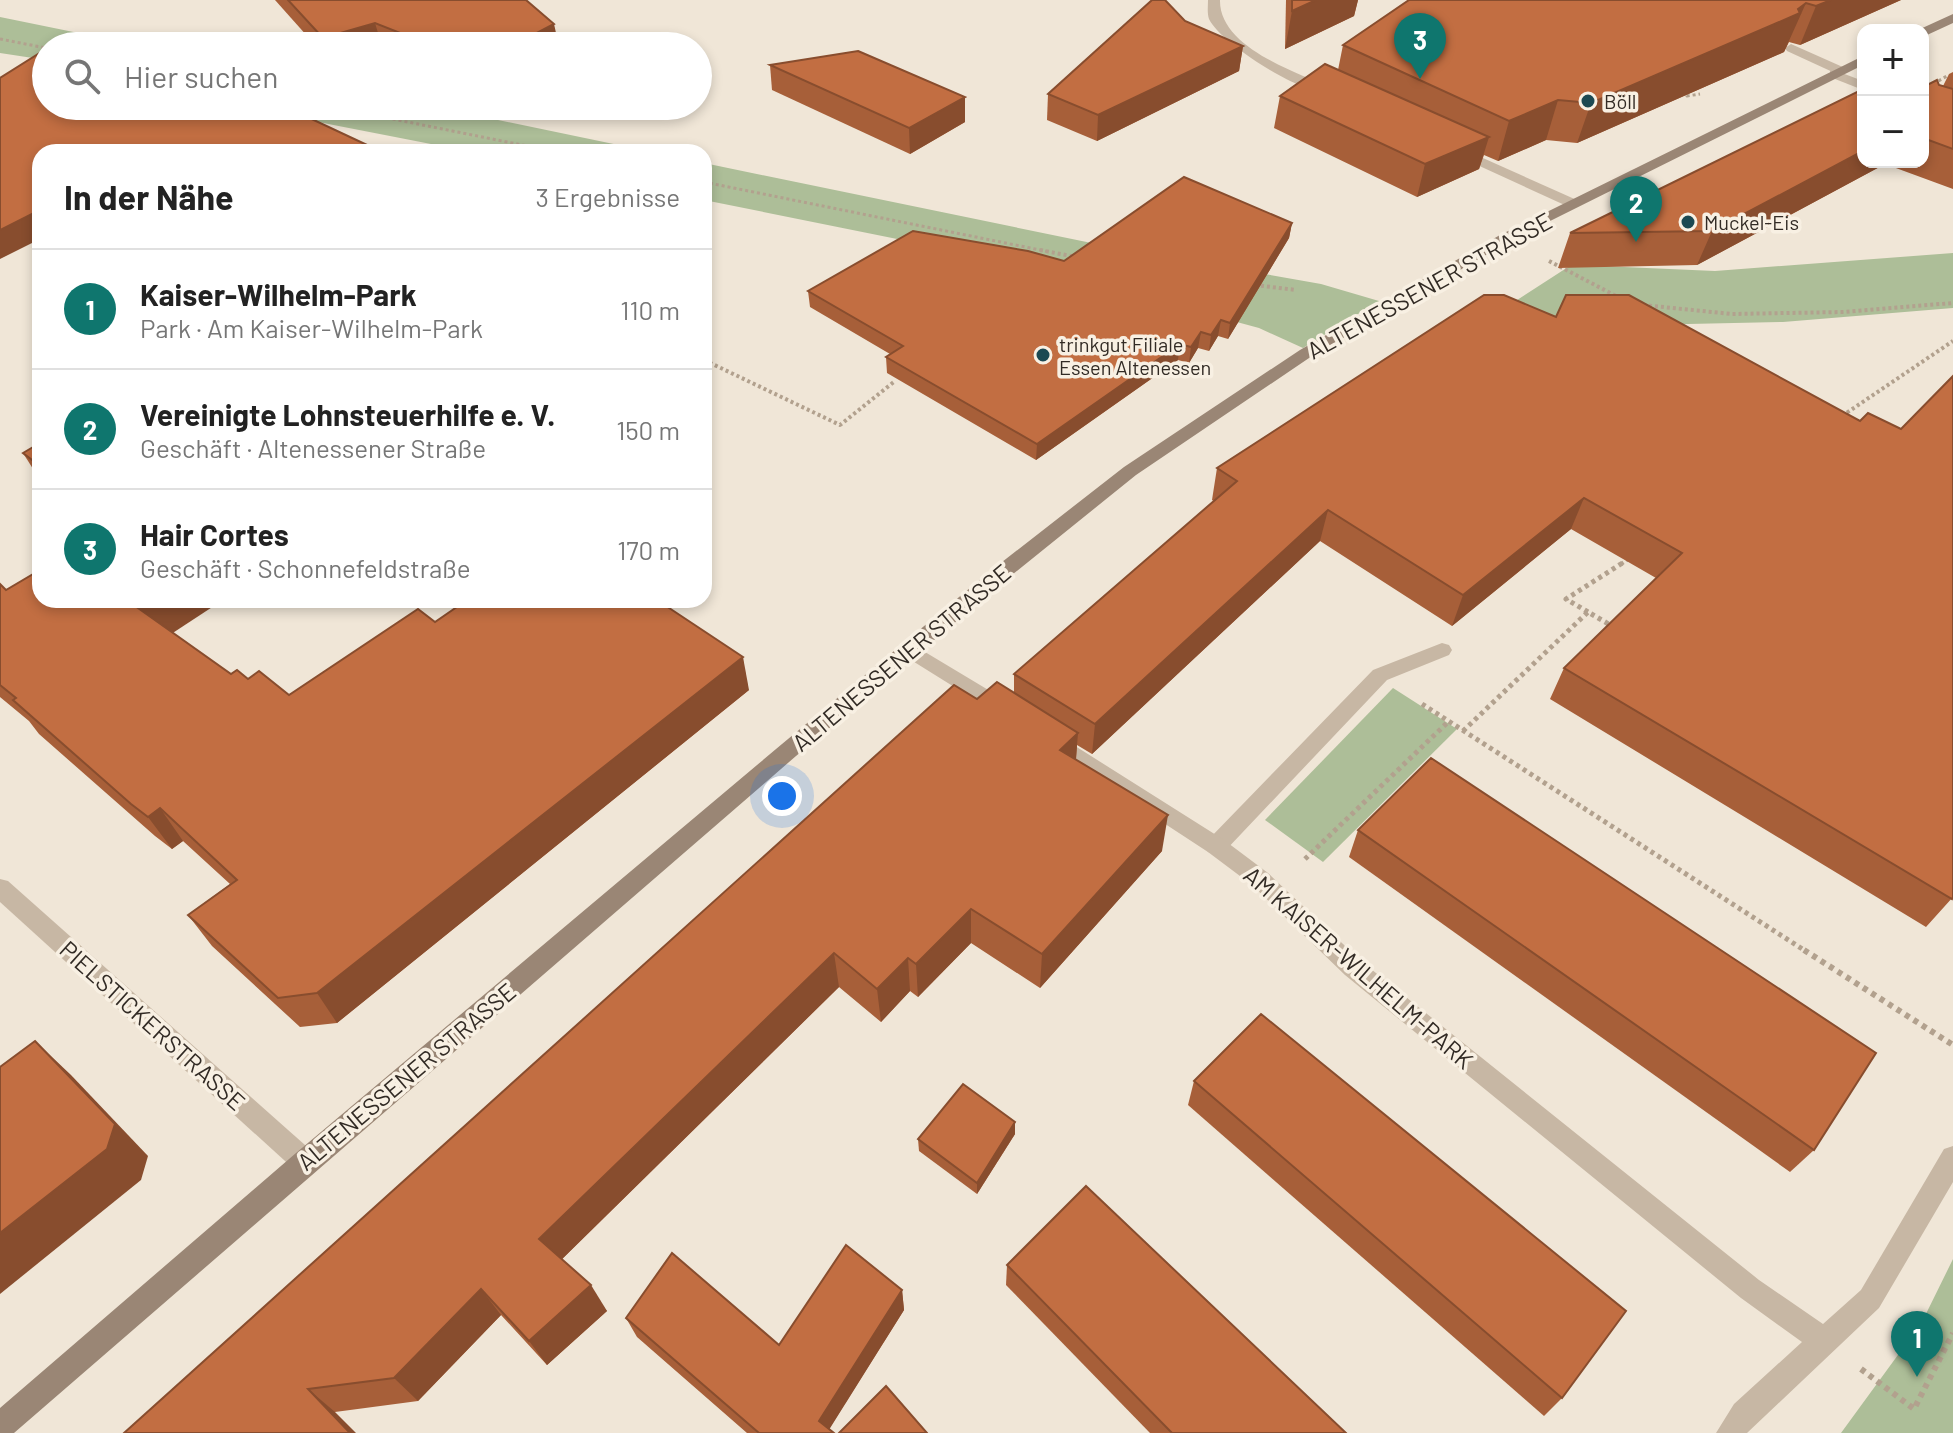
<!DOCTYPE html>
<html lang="de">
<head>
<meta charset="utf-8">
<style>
  :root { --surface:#fff; --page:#f2f2f2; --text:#222; --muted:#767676; --line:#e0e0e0; --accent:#0f766e }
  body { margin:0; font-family:Barlow,sans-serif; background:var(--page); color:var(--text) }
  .controls { position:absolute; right:24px; top:24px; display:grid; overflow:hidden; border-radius:16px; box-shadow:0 4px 12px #0003 }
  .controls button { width:72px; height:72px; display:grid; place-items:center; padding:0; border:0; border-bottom:2px solid var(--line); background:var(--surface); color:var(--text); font:40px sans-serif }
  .you { position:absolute; left:782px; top:796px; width:28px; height:28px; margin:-20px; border:6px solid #fff; border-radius:50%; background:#1a73e8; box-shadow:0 0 0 12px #1a73e833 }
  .badge { display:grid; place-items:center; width:52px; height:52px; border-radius:50%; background:var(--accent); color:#fff; font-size:26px; font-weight:700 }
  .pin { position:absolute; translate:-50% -66px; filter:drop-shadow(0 2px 4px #0008) }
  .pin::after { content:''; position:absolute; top:42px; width:28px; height:24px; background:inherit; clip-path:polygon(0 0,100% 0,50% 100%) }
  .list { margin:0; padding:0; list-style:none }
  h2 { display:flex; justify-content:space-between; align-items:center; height:104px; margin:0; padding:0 32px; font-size:34px }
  h2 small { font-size:26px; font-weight:400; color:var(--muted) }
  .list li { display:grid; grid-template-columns:52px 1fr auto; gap:24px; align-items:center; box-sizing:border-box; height:120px; padding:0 32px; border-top:2px solid var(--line) }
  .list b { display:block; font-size:30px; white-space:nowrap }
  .list p { margin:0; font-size:26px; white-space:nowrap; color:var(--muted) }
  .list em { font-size:26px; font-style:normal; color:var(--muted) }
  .icon { flex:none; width:44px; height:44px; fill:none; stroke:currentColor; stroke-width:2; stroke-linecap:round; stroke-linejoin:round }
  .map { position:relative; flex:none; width:1953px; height:1433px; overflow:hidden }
  .search { position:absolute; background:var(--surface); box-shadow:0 4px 12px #0003; left:32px; top:32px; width:680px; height:88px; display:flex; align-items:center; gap:20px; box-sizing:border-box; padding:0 28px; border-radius:44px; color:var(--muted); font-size:30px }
  .panel { position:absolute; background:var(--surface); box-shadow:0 4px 12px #0003; left:32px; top:144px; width:680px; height:464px; border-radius:24px }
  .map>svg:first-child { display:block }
</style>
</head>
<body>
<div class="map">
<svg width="1953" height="1433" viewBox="0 0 1953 1433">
  <rect width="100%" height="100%" fill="#f0e6d7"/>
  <!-- green -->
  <g fill="#adbe98">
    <path d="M 0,17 L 142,46 L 46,46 L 46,60 L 0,53 Z"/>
    <path d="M 236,106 L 431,106 L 652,152 L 472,152 Z"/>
    <path d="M 704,163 L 1111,247 L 1321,284 L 1379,301 L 1303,348 L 1259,328 L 1026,265 L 704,200 Z"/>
    <path d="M 1953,253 L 1953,308 L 1783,322 L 1595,326 L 1483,322 L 1582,258 L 1601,266 L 1715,271 Z"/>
    <path d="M 1393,688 L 1457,729 L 1323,862 L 1265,820 Z"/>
    <path d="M 1953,1259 L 1953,1433 L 1841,1433 L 1922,1322 Z"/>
  </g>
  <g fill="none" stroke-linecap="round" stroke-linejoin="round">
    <!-- path-far3 -->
    <g stroke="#b2a18e" stroke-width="3" stroke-dasharray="3 3" stroke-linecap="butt">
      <path d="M 0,39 L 46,48"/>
      <path d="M 1689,90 L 1687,96 L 1700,94"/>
      <path d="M 1923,90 L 1947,76"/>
      <path d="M 328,106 L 557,152"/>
      <path d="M 704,182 L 1050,252"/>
    </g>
    <!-- path-far2 -->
    <g stroke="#b2a18e" stroke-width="4" stroke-dasharray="3 3" stroke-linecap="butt">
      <path d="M 1040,250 L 1076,257"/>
      <path d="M 1549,261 L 1618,297"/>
      <path d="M 1255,285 L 1296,290"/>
      <path d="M 1643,305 L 1732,314 L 1842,312 L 1953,303"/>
      <path d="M 704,360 L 840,425 L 895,381"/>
      <path d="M 1842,416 L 1953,341"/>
      <path d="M 1621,564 L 1631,557"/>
    </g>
    <!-- path-far1 -->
    <g stroke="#b2a18e" stroke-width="5" stroke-dasharray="4 4" stroke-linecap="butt">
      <path d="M 1588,612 L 1566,599 L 1624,562"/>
      <path d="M 1422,704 L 1807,952"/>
      <path d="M 1463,731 L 1588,612 L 1612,626"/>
      <path d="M 1305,859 L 1448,722"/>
    </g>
    <!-- path -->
    <g stroke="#b2a18e" stroke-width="6" stroke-dasharray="5 5" stroke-linecap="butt">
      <path d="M 1804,950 L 1953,1045"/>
      <path d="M 1861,1369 L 1914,1409 L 1953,1333"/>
    </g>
    <!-- service -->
    <g fill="#c7b7a4" fill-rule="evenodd">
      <path d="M 1791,44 L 1845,68 L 1847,71 L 1837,74 L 1787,51 L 1785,48 Z"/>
      <path d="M 1442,643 L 1449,645 L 1452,650 L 1449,655 L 1387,680 L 1224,852 L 1216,855 L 1208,852 L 1205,846 L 1208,840 L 1373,670 Z"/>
    </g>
    <!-- minor -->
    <g fill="#c7b7a4" fill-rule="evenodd">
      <path d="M 1208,0 L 1220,0 C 1219,46 1294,72 1330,87 L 1330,93 C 1304,96 1221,44 1209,19 C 1207,13 1208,6 1208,0 Z"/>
      <path d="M 1834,70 L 1863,81 L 1863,90 L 1830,77 L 1830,71 Z"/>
      <path d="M 1456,146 L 1579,201 L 1581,204 L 1574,208 L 1569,207 L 1451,153 L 1449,150 Z"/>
      <path d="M 910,643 L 1010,703 L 1013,708 L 1010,713 L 996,713 L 903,655 L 900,650 L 903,645 Z"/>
      <path d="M 1053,732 L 1224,840 L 1268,873 L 1361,961 L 1759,1280 L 1823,1324 L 1861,1290 L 1944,1149 L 1953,1146 L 1953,1182 L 1879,1308 L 1747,1433 L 1716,1433 L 1734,1404 L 1802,1342 L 1741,1298 L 1345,975 L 1252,885 L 1208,852 L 1046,746 L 1043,740 L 1046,734 Z"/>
      <path d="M 0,879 L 8,881 L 314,1153 L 318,1162 L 314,1171 L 305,1174 L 296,1171 L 0,902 Z"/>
    </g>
    <!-- secondary -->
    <g fill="#9a8675" fill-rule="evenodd">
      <path d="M 1953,14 L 1953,23 L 1927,35 L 1923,36 L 1923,30 L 1918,30 Z"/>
      <path d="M 1863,56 L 1863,65 L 1510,241 L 1312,356 L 1136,475 L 1002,583 L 796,756 L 14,1433 L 0,1433 L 0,1408 L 296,1153 L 782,744 L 988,573 L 1124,467 L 1300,350 L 1500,235 Z"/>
    </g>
  </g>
  <!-- wall -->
  <g fill="#a75f39">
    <path d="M 275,0 L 526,0 L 559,46 L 316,46 Z"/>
    <path d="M 1286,0 L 1358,0 L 1354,16 L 1285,49 Z"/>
    <path d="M 1409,0 L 1901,0 L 1800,45 L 1789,42 L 1784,52 L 1577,143 L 1546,140 L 1498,161 L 1484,155 L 1479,169 L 1417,197 L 1274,128 L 1280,96 L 1338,70 L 1343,45 Z"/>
    <path d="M 1243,46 L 1239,71 L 1097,141 L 1047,120 L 1048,94 Z"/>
    <path d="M 770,65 L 965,122 L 910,154 L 772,90 Z"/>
    <path d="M 1953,72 L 1953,189 L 1885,164 L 1697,265 L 1558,268 L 1570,233 L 1863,162 L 1923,162 L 1923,87 L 1943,86 L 1949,74 Z"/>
    <path d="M 1292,223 L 1289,238 L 1228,339 L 1218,336 L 1209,351 L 1198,348 L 1189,363 L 1178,360 L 1036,460 L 887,373 L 886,357 L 890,354 L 810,307 L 808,291 L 1064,261 Z"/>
    <path d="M 1484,295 L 1953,897 L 1926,927 L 1550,699 L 1564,668 L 1656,578 L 1571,529 L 1452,626 L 1320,541 L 1092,754 L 1077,745 L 1076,760 L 1162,851 L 1040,988 L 971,943 L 918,997 L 910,991 L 881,1022 L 839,987 L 562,1259 L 607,1311 L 547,1365 L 501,1315 L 418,1401 L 335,1412 L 124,1433 L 977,699 L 1014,692 L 1014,674 L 1214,501 L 1212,500 L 1217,468 Z"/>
    <path d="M 40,443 L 40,480 L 23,453 Z"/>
    <path d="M 0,584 L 6,590 L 173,633 L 231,674 L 248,679 L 289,695 L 435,622 L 749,690 L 337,1023 L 300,1027 L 212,946 L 188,915 L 230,884 L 183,841 L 172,849 L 155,836 L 39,734 L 29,721 L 0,697 Z"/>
    <path d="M 1358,830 L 1814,1150 L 1790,1172 L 1349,857 Z"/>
    <path d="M 1194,1081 L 1562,1398 L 1544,1416 L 1188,1105 Z"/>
    <path d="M 1015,1122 L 1015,1134 L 977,1194 L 919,1151 L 918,1139 Z"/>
    <path d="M 1007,1265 L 1346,1433 L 1150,1433 L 1006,1285 Z"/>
    <path d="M 902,1290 L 904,1310 L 829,1429 L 834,1433 L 747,1433 L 637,1337 L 626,1318 L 779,1345 Z"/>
  </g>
  <!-- shaded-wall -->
  <g fill="#884d2e">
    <path d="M 1316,0 L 1358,0 L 1354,16 L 1285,49 L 1292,11 Z"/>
    <path d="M 1831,0 L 1901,0 L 1800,45 L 1816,6 Z"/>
    <path d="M 1806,3 L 1784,52 L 1577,143 L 1591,103 L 1798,9 Z"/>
    <path d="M 375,23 L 382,46 L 325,46 L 323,38 Z"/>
    <path d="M 554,24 L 559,46 L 512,46 Z"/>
    <path d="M 1243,46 L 1239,71 L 1097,141 L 1098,115 Z"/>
    <path d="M 965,97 L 965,122 L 910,154 L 909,128 Z"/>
    <path d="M 1558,100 L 1546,140 L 1498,161 L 1509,121 Z"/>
    <path d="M 1489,137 L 1479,169 L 1417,197 L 1425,164 Z"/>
    <path d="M 1863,151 L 1863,162 L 1886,162 L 1885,164 L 1697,265 L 1712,231 Z"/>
    <path d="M 40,210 L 40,239 L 0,259 L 0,230 Z"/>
    <path d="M 1292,223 L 1289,238 L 1228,339 L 1230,323 Z"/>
    <path d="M 1221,320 L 1218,336 L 1209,351 L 1211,335 Z"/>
    <path d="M 1201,332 L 1198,348 L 1189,363 L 1191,347 Z"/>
    <path d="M 1180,344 L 1178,360 L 1036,460 L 1037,444 Z"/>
    <path d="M 1584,498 L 1571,529 L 1452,626 L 1463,595 Z"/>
    <path d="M 1328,510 L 1320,541 L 1092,754 L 1095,724 Z"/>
    <path d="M 150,600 L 223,600 L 159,642 L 138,608 Z"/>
    <path d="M 743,657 L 749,690 L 337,1023 L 317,993 Z"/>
    <path d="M 1078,733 L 1075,770 L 1060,750 Z"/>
    <path d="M 160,808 L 183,841 L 172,849 L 148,817 Z"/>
    <path d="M 1168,815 L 1162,851 L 1040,988 L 1042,954 Z"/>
    <path d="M 971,909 L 971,943 L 918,997 L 916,964 Z"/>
    <path d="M 834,953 L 839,987 L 555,1266 L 539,1239 Z"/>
    <path d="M 908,958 L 910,991 L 881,1022 L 877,989 Z"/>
    <path d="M 35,1041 L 71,1075 L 148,1156 L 141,1180 L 0,1294 L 0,1233 Z"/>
    <path d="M 1015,1122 L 1015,1134 L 977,1194 L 977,1183 Z"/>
    <path d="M 591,1285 L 607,1311 L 547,1365 L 529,1341 Z"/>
    <path d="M 481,1289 L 501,1315 L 418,1401 L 394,1378 Z"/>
    <path d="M 902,1290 L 904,1310 L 827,1433 L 819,1421 Z"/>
    <path d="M 308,1389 L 335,1412 L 356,1433 L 350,1433 Z"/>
  </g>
  <!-- building -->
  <g fill="#c26e42" stroke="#884d2e" stroke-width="2">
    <path d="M 288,0 L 526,0 L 554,24 L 512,46 L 433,46 L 375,23 L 323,38 Z"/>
    <path d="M 1152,0 L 1165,0 L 1185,21 L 1243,46 L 1098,115 L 1048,94 Z"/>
    <path d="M 1292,0 L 1316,0 L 1292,11 Z"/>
    <path d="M 1409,0 L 1831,0 L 1816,6 L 1806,3 L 1798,9 L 1800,13 L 1591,103 L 1558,100 L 1509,121 L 1343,45 Z"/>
    <path d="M 46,49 L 46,106 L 284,106 L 382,152 L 40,152 L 40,210 L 0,230 L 0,78 Z"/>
    <path d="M 858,51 L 965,97 L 909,128 L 770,65 Z"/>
    <path d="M 1325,64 L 1489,137 L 1425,164 L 1280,96 Z"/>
    <path d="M 1937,80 L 1939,85 L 1953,89 L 1953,149 L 1923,138 L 1923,87 Z"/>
    <path d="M 1863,89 L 1863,151 L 1712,231 L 1570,233 Z"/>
    <path d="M 1184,177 L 1292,223 L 1230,323 L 1221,320 L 1211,335 L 1201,332 L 1191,347 L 1180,344 L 1037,444 L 886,357 L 903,346 L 808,291 L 913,231 L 1028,251 L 1064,261 Z"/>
    <path d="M 1484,295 L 1504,295 L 1556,317 L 1566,295 L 1629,295 L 1860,421 L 1868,413 L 1901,429 L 1953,376 L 1953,897 L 1952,899 L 1564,668 L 1682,553 L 1584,498 L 1463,595 L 1328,510 L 1095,724 L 1014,674 L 1237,481 L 1217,468 Z"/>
    <path d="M 40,443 L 40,466 L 23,453 Z"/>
    <path d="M 40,570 L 40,600 L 150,600 L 138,608 L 231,674 L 237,670 L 248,679 L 259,671 L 289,695 L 418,609 L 435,622 L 467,600 L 657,600 L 743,657 L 317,993 L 278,998 L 188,915 L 237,880 L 160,808 L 148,817 L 131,804 L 13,700 L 16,698 L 0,685 L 0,584 L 6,590 Z"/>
    <path d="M 997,682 L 1078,733 L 1060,750 L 1168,815 L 1042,954 L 971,909 L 916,964 L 908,958 L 877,989 L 834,953 L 539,1239 L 591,1285 L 529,1341 L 481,1289 L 394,1378 L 308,1389 L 350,1433 L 124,1433 L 954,685 L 977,699 Z"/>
    <path d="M 1431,758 L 1876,1053 L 1814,1150 L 1358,830 Z"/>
    <path d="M 1261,1014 L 1626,1311 L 1562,1398 L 1194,1081 Z"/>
    <path d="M 35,1041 L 115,1124 L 107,1149 L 0,1233 L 0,1067 Z"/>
    <path d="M 963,1084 L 1015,1122 L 977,1183 L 918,1139 Z"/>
    <path d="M 1086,1186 L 1346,1433 L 1172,1433 L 1007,1265 Z"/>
    <path d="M 846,1245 L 902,1290 L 819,1421 L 834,1433 L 759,1433 L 626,1318 L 672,1253 L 779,1345 Z"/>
    <path d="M 886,1386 L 927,1433 L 839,1433 Z"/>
  </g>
  <!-- markers -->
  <g fill="#1c4952" stroke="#f8f0e3" stroke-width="3">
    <circle cx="1588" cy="101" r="8"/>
    <circle cx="1688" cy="222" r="8"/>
    <circle cx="1043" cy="355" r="8"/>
  </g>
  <g text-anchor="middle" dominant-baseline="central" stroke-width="7" stroke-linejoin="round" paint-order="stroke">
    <!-- far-poi labels -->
    <g font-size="20" fill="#322b25" stroke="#f8f0e3" text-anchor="start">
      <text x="1604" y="101">Böll</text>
      <text x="1704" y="222">Muckel-Eis</text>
      <text x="1059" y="344">trinkgut Filiale<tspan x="1059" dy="23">Essen Altenessen</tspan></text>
    </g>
    <!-- street labels -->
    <g font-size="24" fill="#322b25" stroke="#f8f0e3">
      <text transform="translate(1429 285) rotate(-29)">ALTENESSENER STRASSE</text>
      <text transform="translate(901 657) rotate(-40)">ALTENESSENER STRASSE</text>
      <text transform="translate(1359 967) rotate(41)">AM KAISER-WILHELM-PARK</text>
      <text transform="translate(153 1025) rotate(42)">PIELSTICKERSTRASSE</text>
      <text transform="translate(406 1076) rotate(-40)">ALTENESSENER STRASSE</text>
    </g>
  </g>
</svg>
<div class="controls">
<button>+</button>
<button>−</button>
</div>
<div class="you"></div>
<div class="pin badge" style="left:1917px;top:1377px">1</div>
<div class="pin badge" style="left:1636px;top:242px">2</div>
<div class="pin badge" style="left:1420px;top:79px">3</div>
<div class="search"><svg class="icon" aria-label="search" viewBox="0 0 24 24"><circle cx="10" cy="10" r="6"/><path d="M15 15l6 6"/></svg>Hier suchen</div>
<section class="panel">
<h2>In der Nähe<small>3 Ergebnisse</small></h2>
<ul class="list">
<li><span class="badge">1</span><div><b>Kaiser-Wilhelm-Park</b><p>Park · Am Kaiser-Wilhelm-Park</p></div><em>110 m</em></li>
<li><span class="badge">2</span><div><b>Vereinigte Lohnsteuerhilfe e. V.</b><p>Geschäft · Altenessener Straße</p></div><em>150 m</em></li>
<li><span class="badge">3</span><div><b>Hair Cortes</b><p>Geschäft · Schonnefeldstraße</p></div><em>170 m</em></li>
</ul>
</section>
</div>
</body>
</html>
